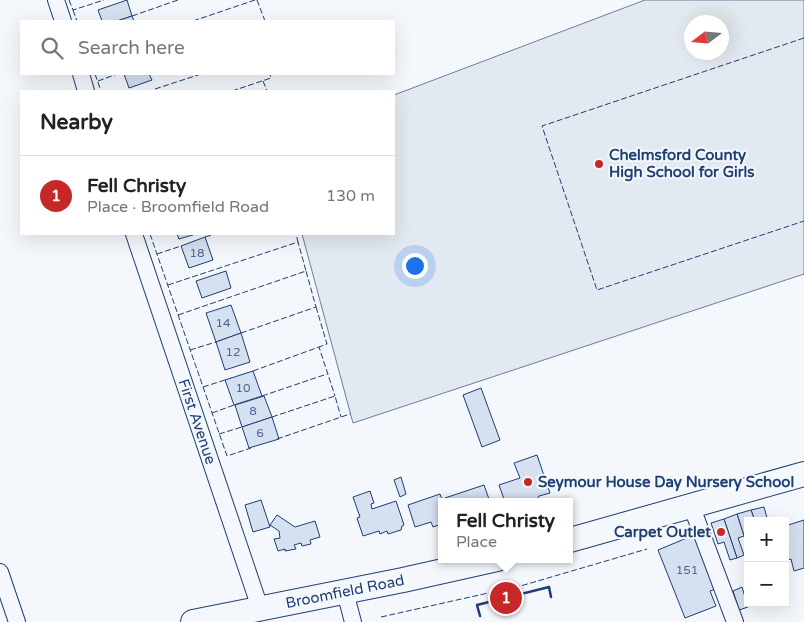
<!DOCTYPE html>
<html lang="en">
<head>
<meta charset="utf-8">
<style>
  :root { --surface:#fff; --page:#f6f6f6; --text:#222; --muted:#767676; --line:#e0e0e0; --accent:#c62828 }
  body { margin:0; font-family:"Varela Round",sans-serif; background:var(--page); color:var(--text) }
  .controls { position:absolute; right:15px; bottom:15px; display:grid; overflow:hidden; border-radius:0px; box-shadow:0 5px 20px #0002 }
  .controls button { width:45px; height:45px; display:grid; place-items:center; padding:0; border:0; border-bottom:1px solid var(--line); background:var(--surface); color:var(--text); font:25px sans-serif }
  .compass { position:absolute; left:684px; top:15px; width:45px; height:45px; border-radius:50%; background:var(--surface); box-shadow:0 5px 20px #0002; rotate:254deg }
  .you { position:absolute; left:414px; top:265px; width:18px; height:18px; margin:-12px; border:4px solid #fff; border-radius:50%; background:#1a73e8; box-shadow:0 0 0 8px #1a73e833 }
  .badge { display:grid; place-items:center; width:32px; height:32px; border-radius:50%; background:var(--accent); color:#fff; font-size:16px; font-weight:700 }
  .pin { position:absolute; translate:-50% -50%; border:2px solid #fff; box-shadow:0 1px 5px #0006 }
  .popup { position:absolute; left:438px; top:498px; width:135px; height:65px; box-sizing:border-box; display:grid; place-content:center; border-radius:0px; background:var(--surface); filter:drop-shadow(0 1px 4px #0005); font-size:16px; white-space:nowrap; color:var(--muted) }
  .popup b { font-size:19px; color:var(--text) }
  .popup::after { content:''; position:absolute; left:50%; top:100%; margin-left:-10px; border:10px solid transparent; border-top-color:var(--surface) }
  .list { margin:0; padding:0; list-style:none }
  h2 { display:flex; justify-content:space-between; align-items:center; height:65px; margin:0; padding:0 20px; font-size:21px }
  h2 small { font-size:16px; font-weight:400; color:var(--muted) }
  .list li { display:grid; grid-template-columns:32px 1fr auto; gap:15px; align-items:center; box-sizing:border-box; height:80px; padding:0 20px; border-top:1px solid var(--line) }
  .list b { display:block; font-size:19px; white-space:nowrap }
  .list p { margin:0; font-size:16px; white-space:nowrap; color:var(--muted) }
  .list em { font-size:16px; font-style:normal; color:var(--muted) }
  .icon { flex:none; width:28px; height:28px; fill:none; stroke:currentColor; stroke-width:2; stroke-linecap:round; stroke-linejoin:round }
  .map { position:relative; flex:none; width:804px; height:622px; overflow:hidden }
  .search { position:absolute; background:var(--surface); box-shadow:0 5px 20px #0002; left:20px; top:20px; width:375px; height:55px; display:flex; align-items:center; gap:12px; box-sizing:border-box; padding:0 18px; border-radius:0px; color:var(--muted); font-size:19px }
  .panel { position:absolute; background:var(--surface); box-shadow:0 5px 20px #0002; left:20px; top:90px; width:375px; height:145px; border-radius:0px }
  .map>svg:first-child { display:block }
</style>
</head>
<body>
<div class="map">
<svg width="804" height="622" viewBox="0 0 804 622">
  <rect width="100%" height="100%" fill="#f4f7fb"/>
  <!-- green -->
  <path fill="#e3e9f0" stroke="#687fa3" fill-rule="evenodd" d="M 645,0 L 804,0 L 804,274 L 353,423 L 302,234 L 394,234 L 394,95 ZM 722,22 L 722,52 L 692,52 L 692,22 Z"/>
  <!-- building -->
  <g fill="#d5e0f0" stroke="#1d3f73">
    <path d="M 127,0 L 132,16 L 117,21 L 102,21 L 98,10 Z"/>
    <path d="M 132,16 L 134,21 L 117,21 Z"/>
    <path d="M 124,74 L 149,74 L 152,80 L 129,88 Z"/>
    <path d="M 177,234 L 196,234 L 179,239 Z"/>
    <path d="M 205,237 L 213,260 L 189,268 L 181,246 Z"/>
    <path d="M 226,271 L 231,288 L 202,298 L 196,281 Z"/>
    <path d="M 231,305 L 241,333 L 216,342 L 206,313 Z"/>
    <path d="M 241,333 L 250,362 L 225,370 L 216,342 Z"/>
    <path d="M 253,371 L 262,396 L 234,405 L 225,380 Z"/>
    <path d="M 481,388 L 500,440 L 482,447 L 463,395 Z"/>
    <path d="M 264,396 L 272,417 L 242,427 L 235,405 Z"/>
    <path d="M 272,417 L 279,439 L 249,448 L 242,427 Z"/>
    <path d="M 537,455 L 550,493 L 539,496 L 536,501 L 533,502 L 505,502 L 499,485 L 520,478 L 514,463 Z"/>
    <path d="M 401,477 L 406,494 L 400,497 L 394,480 Z"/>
    <path d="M 484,485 L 490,502 L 446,502 L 445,498 Z"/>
    <path d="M 370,491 L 374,503 L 371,504 L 372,509 L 396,501 L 404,525 L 402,526 L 401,530 L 388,534 L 387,531 L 380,534 L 379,531 L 363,536 L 357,518 L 360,517 L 353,497 Z"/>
    <path d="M 440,494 L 443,502 L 442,524 L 433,527 L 431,522 L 415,527 L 408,505 Z"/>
    <path d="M 261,500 L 270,527 L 253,532 L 245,505 Z"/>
    <path d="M 764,507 L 768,521 L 755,521 L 751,510 Z"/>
    <path d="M 751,510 L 755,521 L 748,521 L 748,534 L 744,536 L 737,514 Z"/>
    <path d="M 737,514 L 744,536 L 738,538 L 744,555 L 737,558 L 724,519 Z"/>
    <path d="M 277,515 L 295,527 L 315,521 L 320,537 L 310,540 L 311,544 L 302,546 L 301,543 L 294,545 L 296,549 L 285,551 L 285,549 L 278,551 L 274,539 L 280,538 L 279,531 L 270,525 Z"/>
    <path d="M 724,519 L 737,558 L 730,560 L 724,542 L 718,544 L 711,523 Z"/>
    <path d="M 804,520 L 804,568 L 794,571 L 791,559 L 785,561 L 785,526 Z"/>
    <path d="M 694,535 L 716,589 L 710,591 L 716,606 L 685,618 L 658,550 Z"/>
    <path d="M 742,587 L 748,607 L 739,610 L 733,591 Z"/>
  </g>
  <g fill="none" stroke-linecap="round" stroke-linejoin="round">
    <!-- street casing -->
    <g stroke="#1d3f73" stroke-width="18">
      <g id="street">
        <path d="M 56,0 L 63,21"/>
        <path d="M 81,74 L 86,91"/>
        <path id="s1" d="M 134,234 L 260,608"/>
        <path d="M 691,505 L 735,622"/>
        <path d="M 0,572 L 17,622"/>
        <path d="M 345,592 L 353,622"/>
      </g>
    </g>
    <!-- secondary casing -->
    <g stroke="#1d3f73" stroke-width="26">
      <g id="secondary">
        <path d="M 570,540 L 804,474"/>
        <path id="s2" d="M 193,622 L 403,580 L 497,559"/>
      </g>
    </g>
    <!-- street -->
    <use href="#street" stroke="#f4f7fb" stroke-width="16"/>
    <!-- secondary -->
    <use href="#secondary" stroke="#f4f7fb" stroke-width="24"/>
    <!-- fence -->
    <g stroke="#1d3f73" stroke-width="1" stroke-dasharray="6 2.5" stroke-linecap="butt">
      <path d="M 69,0 L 73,10 L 104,0"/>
      <path d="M 257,0 L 265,21"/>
      <path d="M 73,10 L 77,21"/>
      <path d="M 132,16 L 178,0"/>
      <path d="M 193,21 L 255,0"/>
      <path d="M 804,38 L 542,126 L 597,290 L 804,221"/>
      <path d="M 95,74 L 101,91"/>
      <path d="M 98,81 L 117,74"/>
      <path d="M 263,81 L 267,91"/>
      <path d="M 155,89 L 201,74"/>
      <path d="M 232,91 L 271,78 L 270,74"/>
      <path d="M 150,234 L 227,456 L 251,448"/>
      <path d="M 205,237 L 216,234"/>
      <path d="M 157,254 L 181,246"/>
      <path d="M 168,285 L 298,242 L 296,234"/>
      <path d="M 316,307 L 327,344 L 319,347"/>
      <path d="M 178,315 L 306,271 L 298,242"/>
      <path d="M 241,333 L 316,307 L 306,271"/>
      <path d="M 190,350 L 216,342"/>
      <path d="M 253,371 L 319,347 L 335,396"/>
      <path d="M 203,387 L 225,380"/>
      <path d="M 262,396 L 327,374"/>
      <path d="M 212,413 L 234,405"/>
      <path d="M 272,417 L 335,396 L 341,417"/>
      <path d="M 219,434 L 242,427"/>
      <path d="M 277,439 L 350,414"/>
      <path d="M 381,617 L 524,585 L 647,549"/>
    </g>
    <!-- wall -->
    <path stroke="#1d3f73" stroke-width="2.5" d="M 480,616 L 477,605 L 549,587 L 551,597"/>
  </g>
  <!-- markers -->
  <g fill="#c62828" stroke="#f4f7fb" stroke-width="2">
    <circle cx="599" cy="164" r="5"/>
    <circle cx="528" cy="482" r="5"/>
    <circle cx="721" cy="532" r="5"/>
  </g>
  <g text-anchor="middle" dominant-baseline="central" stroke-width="4" stroke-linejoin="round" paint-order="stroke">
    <!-- number labels -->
    <g font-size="12" fill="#4b6792">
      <text x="197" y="253">18</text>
      <text x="223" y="323">14</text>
      <text x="233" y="352">12</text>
      <text x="243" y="388">10</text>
      <text x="253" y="411">8</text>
      <text x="260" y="433">6</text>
      <text x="687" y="570">151</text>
    </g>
    <!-- poi labels -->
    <g font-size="15" font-weight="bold" fill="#1d3f73" stroke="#f4f7fb" text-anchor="start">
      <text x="609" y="155">Chelmsford County<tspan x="609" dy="17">High School for Girls</tspan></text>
      <text x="538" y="482">Seymour House Day Nursery School</text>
      <text x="711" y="532" text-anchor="end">Carpet Outlet</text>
    </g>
    <!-- street labels -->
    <g font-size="15" fill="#1d3f73" stroke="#f4f7fb">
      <text stroke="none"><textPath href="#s1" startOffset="198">First Avenue</textPath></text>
      <text stroke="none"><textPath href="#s2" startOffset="155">Broomfield Road</textPath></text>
    </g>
  </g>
</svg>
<div class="controls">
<button>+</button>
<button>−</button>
</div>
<svg class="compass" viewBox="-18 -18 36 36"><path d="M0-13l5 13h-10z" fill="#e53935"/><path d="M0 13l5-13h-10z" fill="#767676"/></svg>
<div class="you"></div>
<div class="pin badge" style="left:506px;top:598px">1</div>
<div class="popup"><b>Fell Christy</b>Place</div>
<div class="search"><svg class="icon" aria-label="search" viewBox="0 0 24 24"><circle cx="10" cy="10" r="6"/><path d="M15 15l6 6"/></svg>Search here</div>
<section class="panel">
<h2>Nearby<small></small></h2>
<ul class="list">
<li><span class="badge">1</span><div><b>Fell Christy</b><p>Place · Broomfield Road</p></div><em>130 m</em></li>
</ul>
</section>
</div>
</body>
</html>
